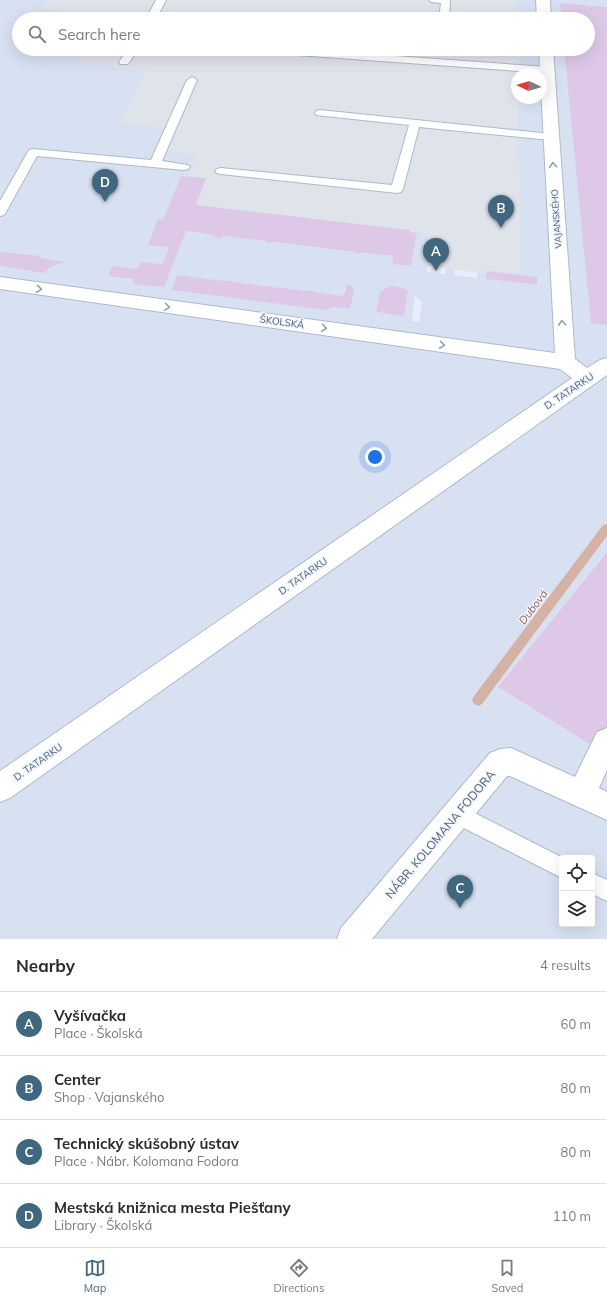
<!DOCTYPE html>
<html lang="en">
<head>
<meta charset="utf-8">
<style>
  :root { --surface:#fff; --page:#f2f2f3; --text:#2b2b33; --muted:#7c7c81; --line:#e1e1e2; --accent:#3f677f }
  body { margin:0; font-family:Mulish,sans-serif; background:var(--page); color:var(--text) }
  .controls { position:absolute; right:12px; bottom:12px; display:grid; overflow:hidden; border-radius:4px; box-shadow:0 4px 16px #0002 }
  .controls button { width:36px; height:36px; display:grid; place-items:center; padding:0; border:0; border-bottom:1px solid var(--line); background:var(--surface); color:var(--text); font:20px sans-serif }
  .compass { position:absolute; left:511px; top:68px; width:36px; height:36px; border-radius:50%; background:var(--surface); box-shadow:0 4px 16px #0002; rotate:274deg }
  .you { position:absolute; left:375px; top:457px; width:14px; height:14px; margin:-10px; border:3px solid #fff; border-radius:50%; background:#1a73e8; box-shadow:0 0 0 6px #1a73e833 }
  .badge { display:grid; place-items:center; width:26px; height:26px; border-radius:50%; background:var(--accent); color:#fff; font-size:13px; font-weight:700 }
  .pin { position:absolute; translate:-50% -33px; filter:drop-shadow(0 1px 2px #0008) }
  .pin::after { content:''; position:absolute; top:21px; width:14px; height:12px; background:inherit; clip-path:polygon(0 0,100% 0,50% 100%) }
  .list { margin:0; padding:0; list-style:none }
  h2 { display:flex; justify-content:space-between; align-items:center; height:52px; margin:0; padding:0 16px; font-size:17px }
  h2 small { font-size:13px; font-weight:400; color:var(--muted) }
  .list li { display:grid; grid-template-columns:26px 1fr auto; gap:12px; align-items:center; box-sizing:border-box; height:64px; padding:0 16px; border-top:1px solid var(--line) }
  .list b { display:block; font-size:15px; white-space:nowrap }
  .list p { margin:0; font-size:13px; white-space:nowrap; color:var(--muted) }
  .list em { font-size:13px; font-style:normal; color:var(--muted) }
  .icon { flex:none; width:22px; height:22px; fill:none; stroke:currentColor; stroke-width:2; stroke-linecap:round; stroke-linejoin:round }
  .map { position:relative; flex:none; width:607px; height:939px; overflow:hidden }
  .search { position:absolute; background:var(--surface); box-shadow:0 4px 16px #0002; left:12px; right:12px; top:12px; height:44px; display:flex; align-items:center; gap:10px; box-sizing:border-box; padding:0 14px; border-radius:22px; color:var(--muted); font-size:15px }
  .sheet { height:308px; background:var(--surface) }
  nav { display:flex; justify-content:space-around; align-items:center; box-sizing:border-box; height:56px; border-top:1px solid var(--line); background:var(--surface); font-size:11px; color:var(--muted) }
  nav a { display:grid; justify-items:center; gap:2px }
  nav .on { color:var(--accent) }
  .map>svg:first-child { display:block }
</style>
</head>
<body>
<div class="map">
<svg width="607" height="939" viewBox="0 0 607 939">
  <rect width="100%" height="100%" fill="#e9eefb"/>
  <!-- residential -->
  <path fill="#d8e1f2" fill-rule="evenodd" d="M 0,0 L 607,0 L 607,7 L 560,3 L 561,19 L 19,19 L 19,49 L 564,49 L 591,324 L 607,325 L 607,552 L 498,687 L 607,755 L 607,939 L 0,939 ZM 517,74 L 541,74 L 541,98 L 517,98 ZM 186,231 L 409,232 L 417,233 L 411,266 L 392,263 L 393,256 L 363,253 L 357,254 L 355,252 L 274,242 L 268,243 L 265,241 L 224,236 L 219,239 L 214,235 ZM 428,264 L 446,266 L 445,274 L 427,272 ZM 455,267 L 478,270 L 477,278 L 454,275 ZM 177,275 L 225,281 L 231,280 L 233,282 L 307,291 L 311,290 L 315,292 L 343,296 L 345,287 L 350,309 L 332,307 ZM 536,277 L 537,285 L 486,279 ZM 415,296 L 422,302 L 419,322 L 412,321 ZM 562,858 L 592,858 L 592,924 L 562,924 Z"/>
  <!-- industrial -->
  <g fill="#dfe3ea">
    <path d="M 47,0 L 517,0 L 517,19 L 102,19 L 104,17 L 42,9 Z"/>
    <path d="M 83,49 L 518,49 L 517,98 L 518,98 L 521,279 L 423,265 L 428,234 L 196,205 L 205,179 L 188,177 L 196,155 L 154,151 L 163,127 L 120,123 L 146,71 L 74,62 Z"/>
  </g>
  <!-- green -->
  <g fill="#dec8e8">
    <path d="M 560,3 L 607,7 L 607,325 L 591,324 L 564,49 L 588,49 L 588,19 L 561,19 Z"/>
    <path d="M 181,176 L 206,178 L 196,205 L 409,230 L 410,232 L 417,233 L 411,266 L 392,264 L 393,256 L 363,253 L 357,254 L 355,252 L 274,242 L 268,243 L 265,241 L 224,236 L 219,239 L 217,238 L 214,235 L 186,231 L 164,287 L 133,284 L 134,279 L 108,276 L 112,266 L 137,269 L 141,262 L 163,264 L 169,247 L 148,245 L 158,219 L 163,220 Z"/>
    <path d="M 0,252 L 40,256 L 39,258 L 66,262 L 52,266 L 44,273 L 0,266 Z"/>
    <path d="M 487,271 L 537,277 L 537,285 L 486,279 Z"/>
    <path d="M 177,275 L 225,281 L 231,280 L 233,282 L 307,291 L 311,290 L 315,292 L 343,296 L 347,285 L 352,286 L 354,291 L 350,309 L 332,307 L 326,310 L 172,290 Z"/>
    <path d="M 395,286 L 408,290 L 404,316 L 376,312 L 380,292 L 388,287 Z"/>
    <path d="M 607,552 L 607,755 L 498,687 Z"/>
  </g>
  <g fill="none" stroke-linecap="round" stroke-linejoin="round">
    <!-- stream -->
    <path fill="#d5b2a5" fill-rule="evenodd" d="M 607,524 L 607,536 L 482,704 L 478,706 L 474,704 L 472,700 L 474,696 L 603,525 Z"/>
    <!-- lane casing -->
    <g stroke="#adbaca" stroke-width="2">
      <g id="lane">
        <path d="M 156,0 L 166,0 L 156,19 L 146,19 Z"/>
        <path d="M 429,0 L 450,0 L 449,19 L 439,19 L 441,3 L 431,2 Z"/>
        <path d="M 128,49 L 138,49 L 128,64 L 120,64 L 119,62 Z"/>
        <path d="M 250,49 L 296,49 L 547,67 L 552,70 L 547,73 L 255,52 Z"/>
        <path d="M 192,77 L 197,80 L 162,161 L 188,165 L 190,167 L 188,169 L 184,170 L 37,156 L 6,212 L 4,215 L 0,216 L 0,201 L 29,150 L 33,149 L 151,160 L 187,80 Z"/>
        <path d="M 320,110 L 551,134 L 556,137 L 551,140 L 419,127 L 403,189 L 401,192 L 397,193 L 221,174 L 217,173 L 215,171 L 217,169 L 221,168 L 392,185 L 409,125 L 316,115 L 315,113 L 316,111 Z"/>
        <path d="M 457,804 L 563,858 L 562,858 L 562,878 L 450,821 L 447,814 L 450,807 Z"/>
        <path d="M 592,873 L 607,880 L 607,901 L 592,894 Z"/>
      </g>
    </g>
    <!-- street casing -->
    <g stroke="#adbaca" stroke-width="2">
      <g id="street">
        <path d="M 536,0 L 550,0 L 551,19 L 537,19 Z"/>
        <path d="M 539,49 L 553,49 L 575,359 L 587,368 L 600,360 L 607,358 L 607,375 L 10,798 L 0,802 L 0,771 L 572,378 L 560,369 L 0,289 L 0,277 L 555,353 Z"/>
        <path d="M 607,728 L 607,770 L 599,788 L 607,792 L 607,820 L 510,776 L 507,776 L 372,939 L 337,939 L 341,928 L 490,753 L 500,749 L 511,748 L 575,777 L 597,732 Z"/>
      </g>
    </g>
    <!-- lane -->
    <use href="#lane" fill="#fff" fill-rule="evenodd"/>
    <!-- street -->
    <use href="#street" fill="#fff" fill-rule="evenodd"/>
  </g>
  <!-- one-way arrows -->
  <defs><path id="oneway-chevron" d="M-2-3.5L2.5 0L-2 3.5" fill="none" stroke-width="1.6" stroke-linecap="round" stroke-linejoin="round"/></defs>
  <g stroke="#95a1ac">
    <use href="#oneway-chevron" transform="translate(553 165) rotate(-94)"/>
    <use href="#oneway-chevron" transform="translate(39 289) rotate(8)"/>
    <use href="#oneway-chevron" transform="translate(167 307) rotate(8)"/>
    <use href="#oneway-chevron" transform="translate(562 323) rotate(-94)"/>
    <use href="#oneway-chevron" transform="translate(324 328) rotate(8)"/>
    <use href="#oneway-chevron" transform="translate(442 345) rotate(8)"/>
  </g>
  <g text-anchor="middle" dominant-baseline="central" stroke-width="3" stroke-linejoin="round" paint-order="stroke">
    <!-- far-street labels -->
    <g font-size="9" fill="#4e6374" stroke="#eff4fe">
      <text transform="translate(556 219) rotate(-94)">VAJANSKÉHO</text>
    </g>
    <!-- street labels -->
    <g font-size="10" fill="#4e6374" stroke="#eff4fe">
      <text transform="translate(282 322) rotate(8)">ŠKOLSKÁ</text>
      <text transform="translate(569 391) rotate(-34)">D. TATARKU</text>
      <text transform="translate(303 576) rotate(-35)">D. TATARKU</text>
      <text transform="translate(38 762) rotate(-35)">D. TATARKU</text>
    </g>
    <!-- water labels -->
    <g font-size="11" font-style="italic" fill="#936250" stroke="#eff4fe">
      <text transform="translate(533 607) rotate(-53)">Dubová</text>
    </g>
    <!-- near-street labels -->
    <g font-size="12" fill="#4e6374" stroke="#eff4fe">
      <text transform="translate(440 834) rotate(-50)">NÁBR. KOLOMANA FODORA</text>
    </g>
  </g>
</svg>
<div class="controls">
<button><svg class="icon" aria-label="locate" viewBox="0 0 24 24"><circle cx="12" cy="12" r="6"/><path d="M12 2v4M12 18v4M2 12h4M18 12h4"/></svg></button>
<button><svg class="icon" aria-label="layers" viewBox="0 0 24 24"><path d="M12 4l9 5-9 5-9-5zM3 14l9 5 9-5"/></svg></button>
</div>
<svg class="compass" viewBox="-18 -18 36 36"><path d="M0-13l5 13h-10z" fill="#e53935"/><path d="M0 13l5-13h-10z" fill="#7c7c81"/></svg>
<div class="you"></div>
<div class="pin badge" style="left:436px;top:271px">A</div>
<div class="pin badge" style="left:501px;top:228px">B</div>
<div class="pin badge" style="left:460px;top:908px">C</div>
<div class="pin badge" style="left:105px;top:202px">D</div>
<div class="search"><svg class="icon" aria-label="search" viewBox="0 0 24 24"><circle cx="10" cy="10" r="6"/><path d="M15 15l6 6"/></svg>Search here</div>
</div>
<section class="sheet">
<h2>Nearby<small>4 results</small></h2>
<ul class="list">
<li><span class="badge">A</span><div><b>Vyšívačka</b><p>Place · Školská</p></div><em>60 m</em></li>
<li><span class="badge">B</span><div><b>Center</b><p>Shop · Vajanského</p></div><em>80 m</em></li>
<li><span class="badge">C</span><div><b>Technický skúšobný ústav</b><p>Place · Nábr. Kolomana Fodora</p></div><em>80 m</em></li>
<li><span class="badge">D</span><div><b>Mestská knižnica mesta Piešťany</b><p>Library · Školská</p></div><em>110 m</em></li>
</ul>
</section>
<nav>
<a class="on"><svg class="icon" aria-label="map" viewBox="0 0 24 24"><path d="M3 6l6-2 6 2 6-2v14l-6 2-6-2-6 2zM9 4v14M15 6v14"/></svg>Map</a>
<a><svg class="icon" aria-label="directions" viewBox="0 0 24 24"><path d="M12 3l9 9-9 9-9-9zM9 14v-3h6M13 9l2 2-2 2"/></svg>Directions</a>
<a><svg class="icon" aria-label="saved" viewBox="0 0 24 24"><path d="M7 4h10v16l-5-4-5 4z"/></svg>Saved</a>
</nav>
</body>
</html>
